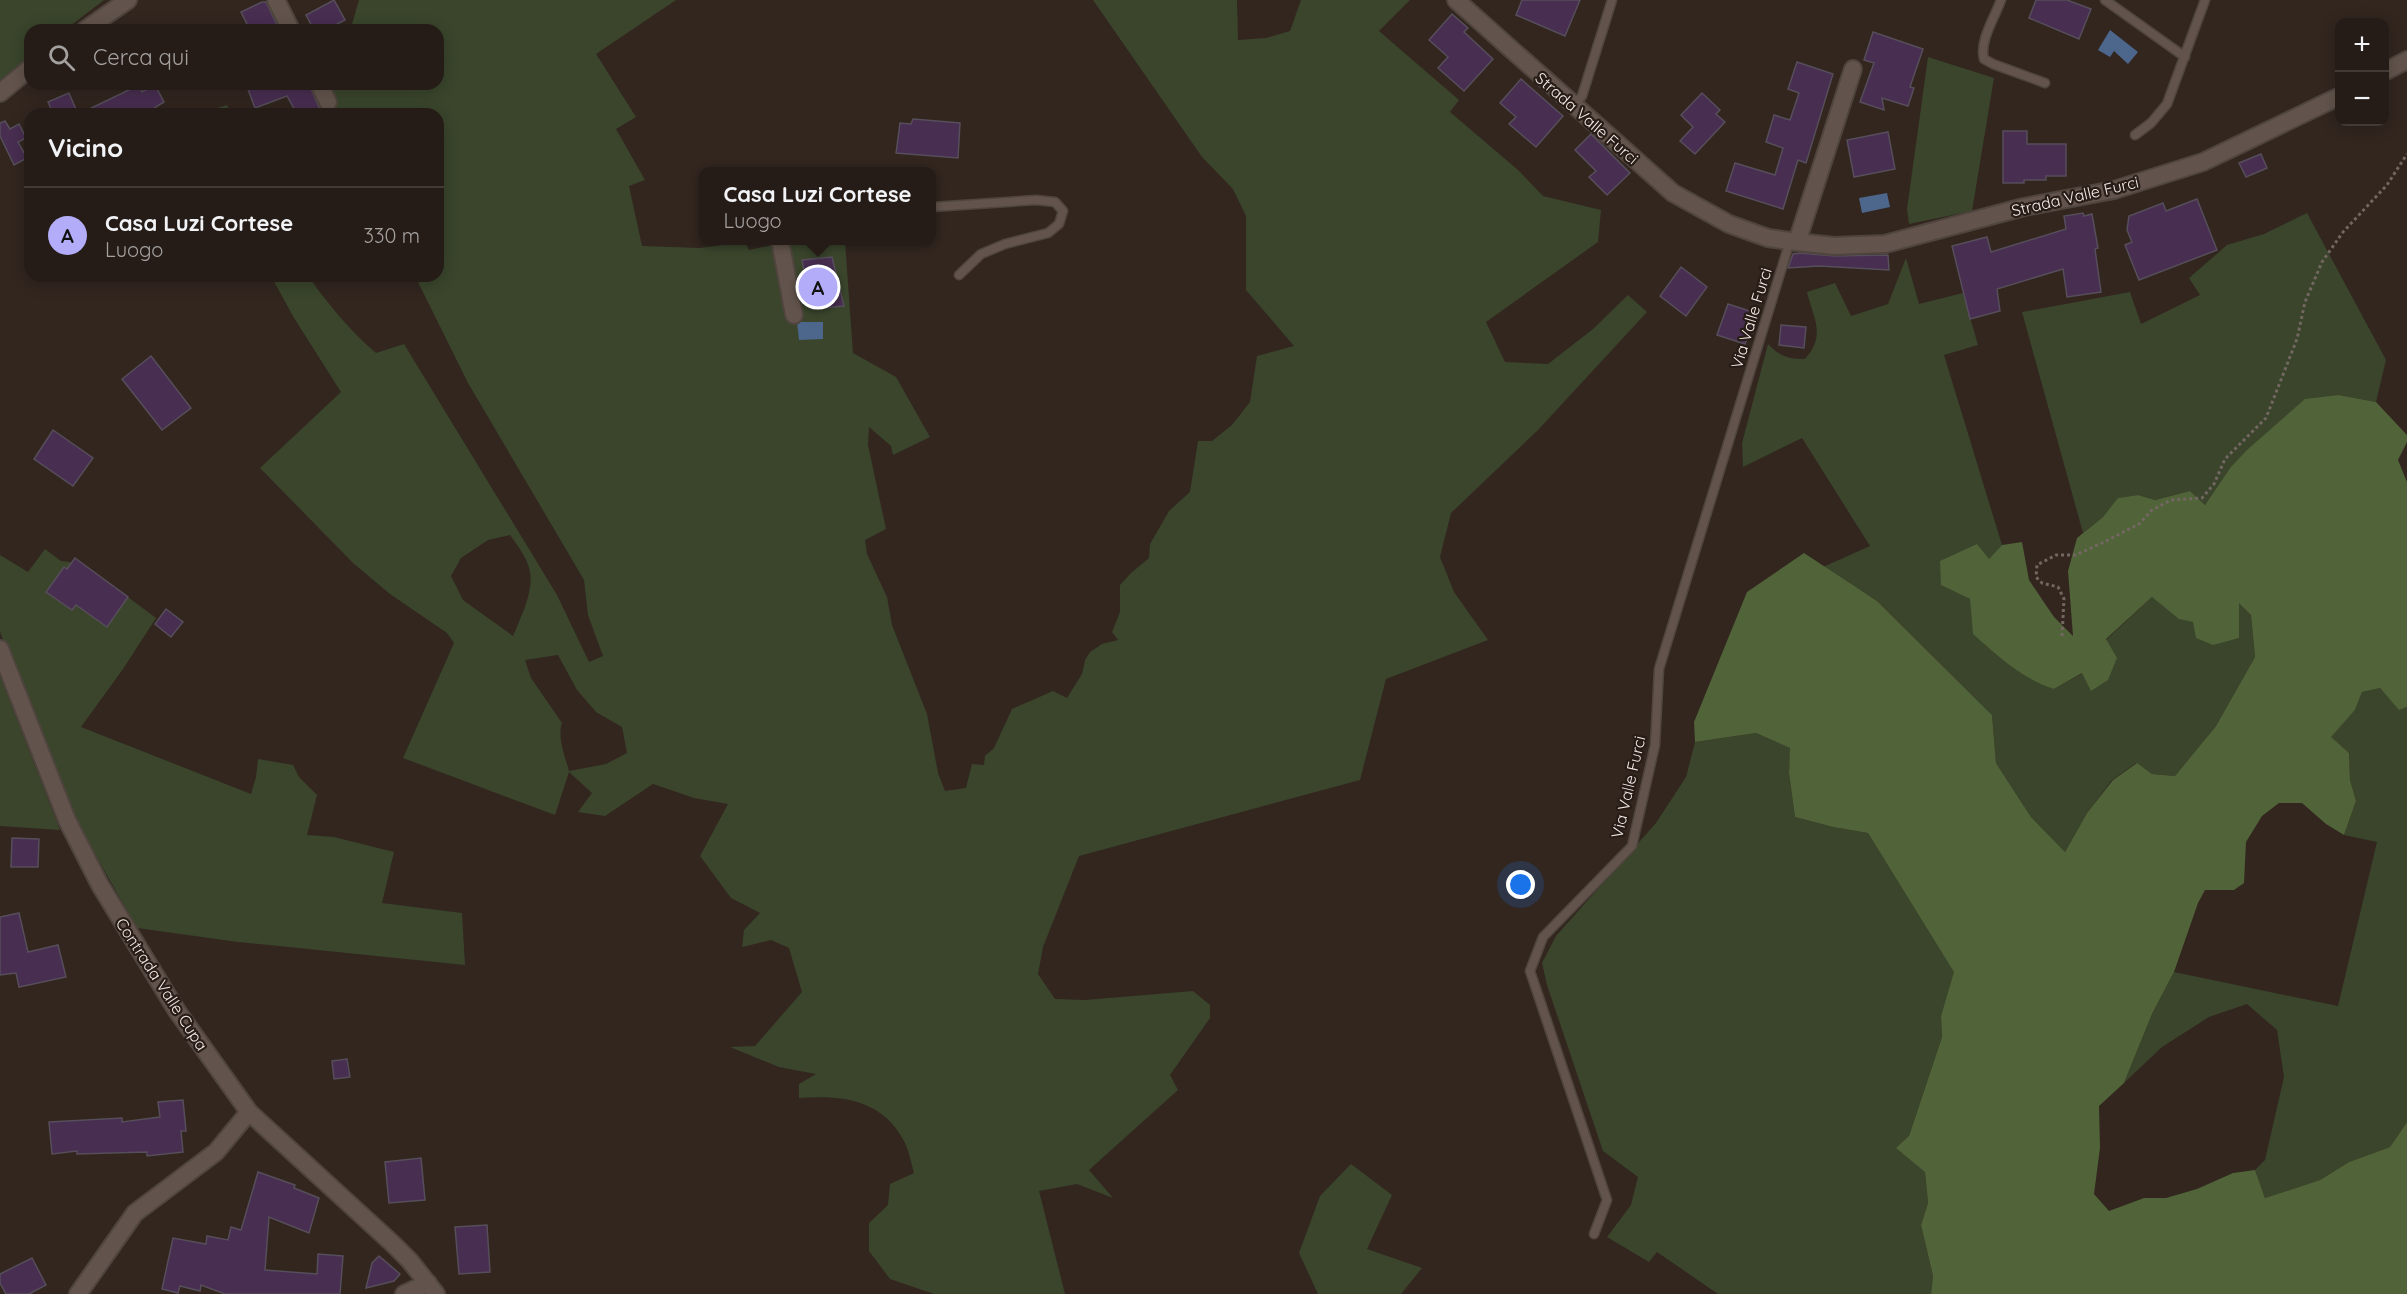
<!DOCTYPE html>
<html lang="it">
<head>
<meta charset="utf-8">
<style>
  :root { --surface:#261c17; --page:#2e2520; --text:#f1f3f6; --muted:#a4a1a1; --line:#423a36; --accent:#b3adf9 }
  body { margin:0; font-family:Quicksand,sans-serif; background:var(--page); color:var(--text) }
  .controls { position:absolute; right:18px; top:18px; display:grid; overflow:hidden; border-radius:12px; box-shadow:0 3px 15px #0003 }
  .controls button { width:54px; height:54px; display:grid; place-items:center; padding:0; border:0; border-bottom:2px solid var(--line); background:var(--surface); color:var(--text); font:30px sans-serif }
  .you { position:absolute; left:1521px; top:885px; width:21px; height:21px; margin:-15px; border:4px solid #fff; border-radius:50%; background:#1a73e8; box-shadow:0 0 0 9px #1a73e833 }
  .badge { display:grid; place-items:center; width:39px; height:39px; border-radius:50%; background:var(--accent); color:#111; font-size:20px; font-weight:700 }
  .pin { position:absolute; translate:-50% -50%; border:3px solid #fff; box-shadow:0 2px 6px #0006 }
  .popup { position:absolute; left:699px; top:167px; width:237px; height:78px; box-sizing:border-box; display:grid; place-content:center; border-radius:12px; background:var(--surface); filter:drop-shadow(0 2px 4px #0005); font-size:20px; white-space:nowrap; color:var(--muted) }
  .popup b { font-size:22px; color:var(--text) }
  .popup::after { content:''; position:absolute; left:50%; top:100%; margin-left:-12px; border:12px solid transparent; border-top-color:var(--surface) }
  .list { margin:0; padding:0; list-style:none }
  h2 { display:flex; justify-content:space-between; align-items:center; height:78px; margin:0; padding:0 24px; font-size:26px }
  h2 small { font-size:20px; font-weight:400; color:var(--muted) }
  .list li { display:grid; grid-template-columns:39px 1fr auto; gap:18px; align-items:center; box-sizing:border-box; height:96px; padding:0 24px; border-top:2px solid var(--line) }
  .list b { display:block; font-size:22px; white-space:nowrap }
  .list p { margin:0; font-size:20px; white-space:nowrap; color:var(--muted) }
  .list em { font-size:20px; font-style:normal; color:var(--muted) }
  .icon { flex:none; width:33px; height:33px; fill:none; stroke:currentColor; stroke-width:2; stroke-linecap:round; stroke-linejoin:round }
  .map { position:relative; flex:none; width:2407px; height:1294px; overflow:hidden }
  .search { position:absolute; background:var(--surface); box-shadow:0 3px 15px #0003; left:24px; top:24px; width:420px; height:66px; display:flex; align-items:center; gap:15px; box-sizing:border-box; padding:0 21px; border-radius:18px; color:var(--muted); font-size:22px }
  .panel { position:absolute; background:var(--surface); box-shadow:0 3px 15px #0003; left:24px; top:108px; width:420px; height:174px; border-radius:18px }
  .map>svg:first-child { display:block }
</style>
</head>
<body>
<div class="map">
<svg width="2407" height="1294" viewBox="0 0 2407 1294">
  <rect width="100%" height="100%" fill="#32261f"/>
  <!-- green -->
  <g fill="#3a452c" fill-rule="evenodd">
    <path d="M 0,0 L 104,0 L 65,30 L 30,30 L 30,58 L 0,82 Z"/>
    <path d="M 359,0 L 676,0 L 596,54 L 636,117 L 616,129 L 645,180 L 629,186 L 642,246 L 700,248 L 745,242 L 749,250 L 790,241 L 845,241 L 853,353 L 896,377 L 930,437 L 893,455 L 891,446 L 869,427 L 868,445 L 886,529 L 865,540 L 867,554 L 887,597 L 892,625 L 927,714 L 938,773 L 945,791 L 966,788 L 972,764 L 984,765 L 985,756 L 994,748 L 1012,709 L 1053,691 L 1067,698 L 1082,674 L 1085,660 L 1090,652 L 1102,644 L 1118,640 L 1112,632 L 1120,612 L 1120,585 L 1131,573 L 1149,558 L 1150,544 L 1169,511 L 1190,492 L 1198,441 L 1212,441 L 1232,425 L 1250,402 L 1257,356 L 1294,346 L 1246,290 L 1246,216 L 1233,189 L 1202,157 L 1093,0 L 1237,0 L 1238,40 L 1266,38 L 1290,31 L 1301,0 L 1410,0 L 1379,31 L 1459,100 L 1450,112 L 1518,170 L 1543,196 L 1601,210 L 1598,242 L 1486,322 L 1505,362 L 1548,364 L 1593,329 L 1628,295 L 1647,312 L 1538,430 L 1451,513 L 1440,557 L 1454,592 L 1488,640 L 1386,679 L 1360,780 L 1079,856 L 1043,947 L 1038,974 L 1055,999 L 1085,1000 L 1193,991 L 1210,1005 L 1210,1018 L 1170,1075 L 1178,1090 L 1089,1170 L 1113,1198 L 1077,1184 L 1039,1191 L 1065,1294 L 934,1294 L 890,1279 L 869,1251 L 869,1223 L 888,1205 L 890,1184 L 914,1173 C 911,1163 909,1150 904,1141 C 882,1099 842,1095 799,1098 L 799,1084 L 816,1074 L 779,1067 L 730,1047 L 755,1046 L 802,992 L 789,948 L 771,940 L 742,947 L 744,930 L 760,913 L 731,898 L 700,856 L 728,804 L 694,798 L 653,784 L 605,816 L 578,812 L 592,793 L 569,772 L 555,815 L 403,758 L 454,643 L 447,633 L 390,594 L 353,563 L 260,468 L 341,392 L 294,318 L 271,276 L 308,276 C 328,304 350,331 376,353 L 404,344 L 557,595 L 589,662 L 603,656 L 588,615 L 584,580 L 468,383 L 415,276 L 438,276 L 438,114 L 333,114 L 317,84 L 438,84 L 438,30 L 354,30 L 352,24 ZM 510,535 C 532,565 536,574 524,610 C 520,618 517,628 513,636 L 463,600 L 451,576 L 461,558 L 488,540 ZM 558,655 L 577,690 L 596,712 L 622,727 L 627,753 L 606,764 L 569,771 C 565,756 557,737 562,723 L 531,678 L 525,660 Z"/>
    <path d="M 1928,57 L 1994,78 L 1972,211 L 1909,224 L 1907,209 Z"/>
    <path d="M 227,105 L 231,114 L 202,114 L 203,112 Z"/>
    <path d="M 2307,213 L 2386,360 L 2376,402 L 2339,395 L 2230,468 L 2205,505 L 2190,491 L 2155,500 L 2138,495 L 2119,498 L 2103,517 L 2083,533 L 2022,312 L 2130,292 L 2141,324 L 2200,295 L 2189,278 L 2227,245 L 2264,234 Z"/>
    <path d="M 1906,258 L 1919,304 L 1963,293 L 1978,345 L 1944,355 L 2002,545 L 1989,560 L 1942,585 L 1970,599 L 2054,689 L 2083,673 L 2091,690 L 2106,640 L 2152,597 L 2193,622 L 2239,638 L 2239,602 L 2251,615 L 2255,657 L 2216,726 L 2175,776 L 2152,774 L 2136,763 L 2112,780 L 2087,813 L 2065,852 L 2031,817 L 1996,763 L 1992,715 L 1877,601 L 1823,567 L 1870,546 L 1802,438 L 1743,467 L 1742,443 L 1768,344 C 1779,356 1789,359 1805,359 C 1826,335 1814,320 1807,292 L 1835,283 L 1851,316 L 1888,304 Z"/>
    <path d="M 45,549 L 61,561 L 70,562 L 82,570 L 93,571 L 156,618 L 123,669 L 81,727 L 251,794 L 256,777 L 258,759 L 293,765 L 299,777 L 317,795 L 307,835 L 334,837 L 394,852 L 382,903 L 462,913 L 465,965 L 238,942 L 137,928 L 62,796 L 0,632 L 0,555 L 28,572 Z"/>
    <path d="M 0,676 L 60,830 L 0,826 Z"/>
    <path d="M 2380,688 L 2399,709 L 2407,707 L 2407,1122 L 2390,1147 L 2349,1162 L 2320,1180 L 2265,1198 L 2255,1170 L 2265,1160 L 2284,1077 L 2277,1030 L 2247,1004 L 2209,1017 L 2162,1047 L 2124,1083 L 2152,1014 L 2174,972 L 2338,1006 L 2377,842 L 2344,835 L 2356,801 L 2350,780 L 2349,753 L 2330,737 L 2355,710 L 2362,692 Z"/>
    <path d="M 1756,733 L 1791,748 L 1789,773 L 1795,817 L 1833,827 L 1868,833 L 1955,972 L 1941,1016 L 1942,1037 L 1909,1136 L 1925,1172 L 1928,1203 L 1921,1225 L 1933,1276 L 1931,1294 L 1718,1294 L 1657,1252 L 1649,1262 L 1607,1237 L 1631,1205 L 1638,1177 L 1603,1151 L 1547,985 L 1542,963 L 1556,936 L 1656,823 L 1686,777 L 1695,742 Z"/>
    <path d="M 1351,1164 L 1392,1195 L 1367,1249 L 1422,1268 L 1401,1294 L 1318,1294 L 1299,1253 L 1320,1196 Z"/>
  </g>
  <!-- forest -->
  <path fill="#516338" d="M 2339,395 L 2376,402 L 2407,435 L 2407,442 L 2398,460 L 2407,482 L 2407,707 L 2399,710 L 2380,688 L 2362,692 L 2355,710 L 2331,737 L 2349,753 L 2350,780 L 2356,801 L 2344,835 L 2326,824 L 2302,803 L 2279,803 L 2262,816 L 2246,842 L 2244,883 L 2234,890 L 2205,890 L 2198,903 L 2174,972 L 2152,1014 L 2124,1083 L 2099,1106 L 2100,1148 L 2094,1194 L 2109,1211 L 2144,1198 L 2166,1198 L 2197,1189 L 2233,1173 L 2255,1170 L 2265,1198 L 2320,1180 L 2349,1162 L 2390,1147 L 2407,1122 L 2407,1294 L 1931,1294 L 1933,1276 L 1921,1225 L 1928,1203 L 1925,1172 L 1896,1148 L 1909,1136 L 1942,1037 L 1941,1016 L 1954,972 L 1868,833 L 1833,827 L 1795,817 L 1789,773 L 1790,748 L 1756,733 L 1695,742 L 1694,722 L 1747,592 L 1804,553 L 1877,601 L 1992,715 L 1996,763 L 2031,817 L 2065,852 L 2087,813 L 2113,780 L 2137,763 L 2152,774 L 2175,776 L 2216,726 L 2255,657 L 2251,615 L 2239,603 L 2239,638 L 2213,645 L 2196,638 L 2193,622 L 2179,619 L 2152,597 L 2106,639 L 2117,658 L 2108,680 L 2091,691 L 2082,673 L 2054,689 C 2021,678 1999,657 1973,634 L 1970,599 L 1941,585 L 1940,561 L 1977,544 L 1989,559 L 2002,545 L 2022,542 L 2029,580 L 2054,617 L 2073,636 L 2068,571 L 2077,538 L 2103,517 L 2118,498 L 2138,495 L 2155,500 L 2190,491 L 2205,505 L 2230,468 L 2247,450 L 2305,399 Z"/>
  <!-- water -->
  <g fill="#4d668c">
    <path d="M 2110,30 L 2138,52 L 2128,64 L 2114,51 L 2110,57 L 2098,50 Z"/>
    <path d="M 1887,193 L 1890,207 L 1862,213 L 1859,198 Z"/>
    <path d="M 797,322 L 823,322 L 823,339 L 799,340 Z"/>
  </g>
  <!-- building -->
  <g fill="#482e51" stroke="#564e5a" stroke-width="1.5">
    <path d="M 334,0 L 345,20 L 326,30 L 314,30 L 306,15 Z"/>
    <path d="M 1522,0 L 1580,0 L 1565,36 L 1516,15 Z"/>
    <path d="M 2036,0 L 2067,0 L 2091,9 L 2079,39 L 2029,18 Z"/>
    <path d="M 262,2 L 266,2 L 278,27 L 271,30 L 250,30 L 241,12 Z"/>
    <path d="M 1452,14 L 1468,28 L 1464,32 L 1493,59 L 1464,91 L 1438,68 L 1448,57 L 1429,40 Z"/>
    <path d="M 1873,32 L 1923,49 L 1910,87 L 1914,88 L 1908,106 L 1882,98 L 1884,110 L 1860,102 L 1874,63 L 1864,60 Z"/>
    <path d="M 1797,62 L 1833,74 L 1806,163 L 1798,160 L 1783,209 L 1726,191 L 1735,163 L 1775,175 L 1783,148 L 1766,142 L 1774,115 L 1790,120 L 1799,93 L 1788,89 Z"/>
    <path d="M 1521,79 L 1563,116 L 1536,147 L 1509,124 L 1516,117 L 1500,103 Z"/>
    <path d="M 246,84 L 309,84 L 319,107 L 326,114 L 297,114 L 287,96 L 255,108 Z"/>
    <path d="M 139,85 L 142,92 L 155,85 L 164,102 L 151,110 L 153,114 L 79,114 Z"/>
    <path d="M 69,93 L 78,114 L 53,114 L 48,102 Z"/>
    <path d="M 1702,93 L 1720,110 L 1716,114 L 1725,122 L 1695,154 L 1680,141 L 1693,127 L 1681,115 Z"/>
    <path d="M 913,119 L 960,123 L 958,158 L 896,153 L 900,123 L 911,124 Z"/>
    <path d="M 5,121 L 10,129 L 19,124 L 26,138 L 18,142 L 27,158 L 14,165 L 0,136 L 0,123 Z"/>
    <path d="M 2003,131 L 2027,131 L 2027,144 L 2066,144 L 2066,176 L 2046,176 L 2046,180 L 2024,180 L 2024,183 L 2003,183 Z"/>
    <path d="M 1888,132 L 1895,169 L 1854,177 L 1847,140 Z"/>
    <path d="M 1591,134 L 1630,173 L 1607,195 L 1589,177 L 1596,171 L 1575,150 Z"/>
    <path d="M 2261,154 L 2267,168 L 2246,177 L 2239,163 Z"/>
    <path d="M 2197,199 L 2217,250 L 2139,280 L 2125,245 L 2132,242 L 2127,230 L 2129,216 L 2163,203 L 2166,211 Z"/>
    <path d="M 2083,213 L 2084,216 L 2092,214 L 2098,248 L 2095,249 L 2101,292 L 2067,297 L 2063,269 L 1997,289 L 2000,311 L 1970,319 L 1952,246 L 1987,237 L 1991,252 L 2066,229 L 2064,216 Z"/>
    <path d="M 1800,253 L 1834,256 L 1888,255 L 1889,270 L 1819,266 L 1788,268 L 1793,254 Z"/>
    <path d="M 832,257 L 844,306 L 812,309 L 810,294 L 801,294 L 798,280 L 806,280 L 802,260 Z"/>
    <path d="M 1681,267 L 1707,287 L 1686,316 L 1660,296 Z"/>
    <path d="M 1728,304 L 1756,313 L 1745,344 L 1717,335 Z"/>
    <path d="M 1781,325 L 1806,327 L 1804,348 L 1779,345 Z"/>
    <path d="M 151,356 L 191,408 L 162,430 L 122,379 Z"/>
    <path d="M 53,430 L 93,458 L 73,486 L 34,459 Z"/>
    <path d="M 75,558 L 128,597 L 107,627 L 76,605 L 72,610 L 46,592 L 64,567 L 67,569 Z"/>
    <path d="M 166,609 L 183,622 L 171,637 L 155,624 Z"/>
    <path d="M 12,838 L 39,839 L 38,867 L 11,867 Z"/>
    <path d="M 19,913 L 28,952 L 58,945 L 66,977 L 19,987 L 16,973 L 0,975 L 0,917 Z"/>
    <path d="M 347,1059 L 350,1077 L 334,1079 L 332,1061 Z"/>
    <path d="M 183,1100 L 186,1131 L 181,1131 L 183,1152 L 147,1156 L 147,1152 L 77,1154 L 77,1151 L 52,1154 L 49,1122 L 122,1118 L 122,1122 L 160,1117 L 158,1102 Z"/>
    <path d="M 421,1158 L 425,1200 L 389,1203 L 385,1162 Z"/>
    <path d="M 258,1172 L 295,1185 L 294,1188 L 319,1198 L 309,1233 L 269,1217 L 265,1270 L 317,1274 L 318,1254 L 343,1256 L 340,1294 L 225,1294 L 201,1285 L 200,1291 L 180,1286 L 178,1293 L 162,1289 L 173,1238 L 206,1244 L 207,1236 L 228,1240 L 231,1227 L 241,1230 Z"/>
    <path d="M 487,1225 L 490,1272 L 459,1274 L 455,1227 Z"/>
    <path d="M 379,1256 L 400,1274 L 394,1281 L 366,1288 L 372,1263 Z"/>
    <path d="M 32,1258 L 46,1285 L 29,1294 L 6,1294 L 0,1283 L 0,1274 Z"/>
  </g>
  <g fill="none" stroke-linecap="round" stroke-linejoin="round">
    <!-- service casing -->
    <g stroke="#4f443e" stroke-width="11">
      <g id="service">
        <path d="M 2001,0 C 1995,17 1979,41 1984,59 L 1993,64 L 2045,83"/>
        <path d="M 2105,0 L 2185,57"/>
        <path d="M 1573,106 L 1582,96 L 1612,0"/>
        <path d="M 2135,135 L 2151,123 L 2167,104 L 2205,0"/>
        <path d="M 932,207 L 1036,200 L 1055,202 L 1063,211 L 1059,224 L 1048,233 L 1005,244 L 981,254 L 959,275"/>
        <path d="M 1594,1234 L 1607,1200 L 1530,971 L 1543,937 L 1632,846 L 1655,745 L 1659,669 L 1790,241"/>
      </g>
    </g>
    <!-- minor casing -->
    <g stroke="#4f443e" stroke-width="20">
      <g id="minor">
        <path d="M 276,0 L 291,30"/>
        <path d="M 1456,0 L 1673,193 L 1729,224 L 1768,238 L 1797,242 L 1834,246 L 1885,244 L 2024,207 L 2114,190 L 2203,162 L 2340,96"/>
        <path d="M 85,30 L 128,0"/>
        <path d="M 2384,72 L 2407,60"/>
        <path d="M 319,84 L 328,102"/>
        <path d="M 0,93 L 30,68"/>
        <path d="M 780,240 L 794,315"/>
        <path d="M 1797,242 L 1853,69"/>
        <path d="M 0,649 L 67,820 L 100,885 L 177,1011 L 249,1112 L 393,1244 L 410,1261 L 436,1294"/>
        <path d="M 78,1294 L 135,1213 L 216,1152 L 249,1112"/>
        <path d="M 404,1294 L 428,1283"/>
      </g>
    </g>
    <!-- path -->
    <path stroke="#726761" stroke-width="3" stroke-dasharray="3 3" stroke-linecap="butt" d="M 2062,636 L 2064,599 L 2058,587 L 2042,583 L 2036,577 L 2037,565 L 2056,555 L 2076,555 L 2102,543 L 2139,524 L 2152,510 L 2171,500 L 2202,498 L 2214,484 L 2225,459 L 2266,418 L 2297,339 L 2305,302 L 2322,262 L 2343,232 L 2387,185 L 2407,154"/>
    <!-- service -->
    <use href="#service" stroke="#62544c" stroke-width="8"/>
    <!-- minor -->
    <use href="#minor" stroke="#62544c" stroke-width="16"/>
  </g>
  <g text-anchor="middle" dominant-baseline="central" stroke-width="4.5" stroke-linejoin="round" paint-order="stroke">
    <!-- street labels -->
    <g font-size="16" fill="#f5ece8" stroke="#281c16">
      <text transform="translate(1587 118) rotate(41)">Strada Valle Furci</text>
      <text transform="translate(2075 196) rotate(-13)">Strada Valle Furci</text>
      <text transform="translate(1751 318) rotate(-73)">Via Valle Furci</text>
      <text transform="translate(1628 787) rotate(-77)">Via Valle Furci</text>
      <text transform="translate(162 984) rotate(57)">Contrada Valle Cupa</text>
    </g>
  </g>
</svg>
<div class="controls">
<button>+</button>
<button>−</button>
</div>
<div class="you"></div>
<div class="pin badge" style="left:818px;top:287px">A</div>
<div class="popup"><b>Casa Luzi Cortese</b>Luogo</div>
<div class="search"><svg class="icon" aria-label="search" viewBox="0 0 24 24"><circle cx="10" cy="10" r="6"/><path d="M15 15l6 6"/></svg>Cerca qui</div>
<section class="panel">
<h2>Vicino<small></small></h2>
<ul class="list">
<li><span class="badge">A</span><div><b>Casa Luzi Cortese</b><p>Luogo</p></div><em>330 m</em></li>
</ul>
</section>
</div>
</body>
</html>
